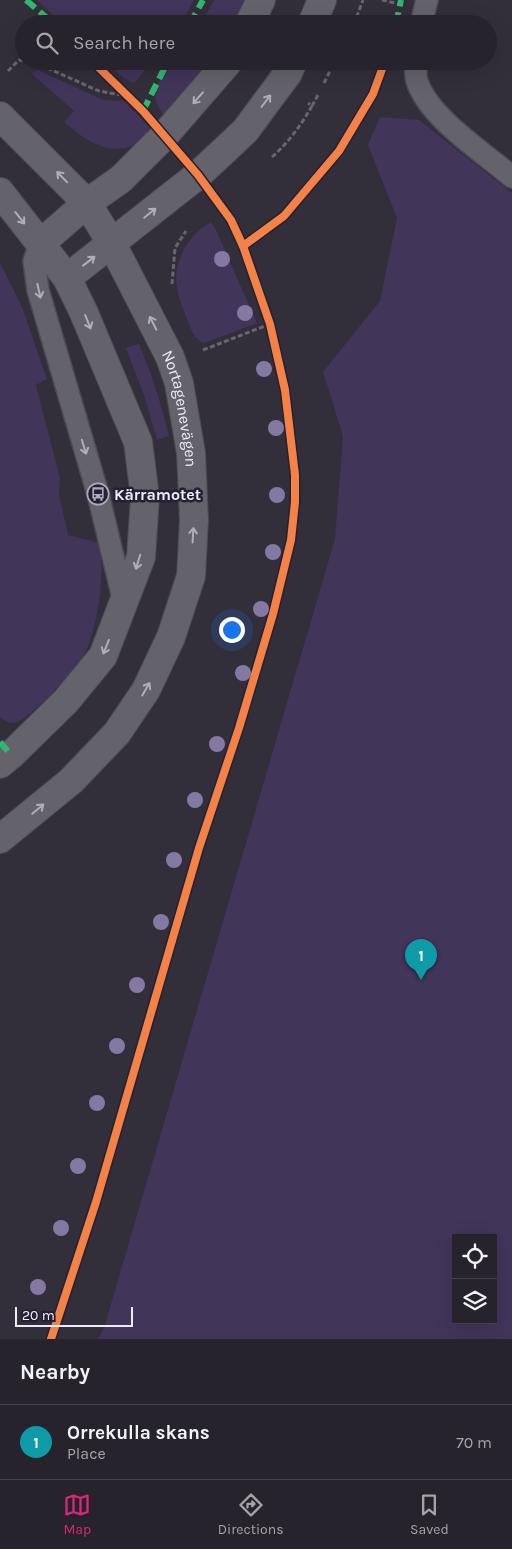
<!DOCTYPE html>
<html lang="en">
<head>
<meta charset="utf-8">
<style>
  :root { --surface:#26232c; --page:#2e2b34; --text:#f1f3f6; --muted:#a4a4a9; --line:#424048; --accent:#db2777 }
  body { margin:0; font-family:Karla,sans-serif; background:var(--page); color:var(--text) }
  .controls { position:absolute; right:15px; bottom:15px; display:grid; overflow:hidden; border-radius:0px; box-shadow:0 5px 20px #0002 }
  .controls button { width:45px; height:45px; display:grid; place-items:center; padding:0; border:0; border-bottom:1px solid var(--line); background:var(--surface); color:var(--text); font:25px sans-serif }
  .scale { position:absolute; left:15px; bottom:12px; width:118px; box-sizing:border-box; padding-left:5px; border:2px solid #efecfa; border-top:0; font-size:14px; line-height:18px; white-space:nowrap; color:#efecfa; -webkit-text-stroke:4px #262034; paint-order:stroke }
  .you { position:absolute; left:231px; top:629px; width:18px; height:18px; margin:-12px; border:4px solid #fff; border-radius:50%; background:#1a73e8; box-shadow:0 0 0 8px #1a73e833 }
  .badge { display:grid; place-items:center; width:32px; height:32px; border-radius:50%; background:var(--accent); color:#fff; font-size:16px; font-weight:700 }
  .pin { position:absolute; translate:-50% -41px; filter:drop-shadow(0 1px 2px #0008) }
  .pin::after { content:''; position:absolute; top:26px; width:18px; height:15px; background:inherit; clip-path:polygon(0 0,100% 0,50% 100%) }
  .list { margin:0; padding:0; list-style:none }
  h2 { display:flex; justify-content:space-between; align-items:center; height:65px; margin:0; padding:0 20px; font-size:21px }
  h2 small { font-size:16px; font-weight:400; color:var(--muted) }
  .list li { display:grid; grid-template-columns:32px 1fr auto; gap:15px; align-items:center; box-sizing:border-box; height:75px; padding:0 20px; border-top:1px solid var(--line) }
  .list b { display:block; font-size:19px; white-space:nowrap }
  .list p { margin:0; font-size:16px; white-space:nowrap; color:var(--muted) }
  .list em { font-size:16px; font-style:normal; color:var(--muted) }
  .icon { flex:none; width:28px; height:28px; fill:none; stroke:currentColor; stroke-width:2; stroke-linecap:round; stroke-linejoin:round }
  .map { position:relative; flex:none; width:512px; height:1339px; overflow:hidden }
  .search { position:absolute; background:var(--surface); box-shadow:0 5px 20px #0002; left:15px; right:15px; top:15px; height:55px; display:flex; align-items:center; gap:12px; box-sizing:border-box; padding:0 18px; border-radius:28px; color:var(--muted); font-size:19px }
  .sheet { height:140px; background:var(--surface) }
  nav { display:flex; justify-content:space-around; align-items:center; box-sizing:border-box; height:70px; border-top:1px solid var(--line); background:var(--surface); font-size:14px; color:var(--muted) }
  nav a { display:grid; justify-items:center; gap:2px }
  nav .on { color:var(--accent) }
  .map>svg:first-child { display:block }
</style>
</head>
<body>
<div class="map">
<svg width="512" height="1339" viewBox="0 0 512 1339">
  <rect width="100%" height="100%" fill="#322f3a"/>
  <!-- green -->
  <g fill="#41355a" fill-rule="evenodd">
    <path d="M 37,0 L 194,0 L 180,24 L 63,24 Z"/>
    <path d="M 214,0 L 251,0 L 238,24 L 201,24 Z"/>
    <path d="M 105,61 L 153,61 L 134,83 L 125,79 Z"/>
    <path d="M 176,61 L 215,61 L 168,120 C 145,94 157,83 176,61 Z"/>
    <path d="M 38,70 L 103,100 L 124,101 L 156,134 C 118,160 95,149 64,122 L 74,111 L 32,74 L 33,72 Z"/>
    <path d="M 380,117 L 419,120 L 512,193 L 512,1339 L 98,1339 L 104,1328 L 335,539 L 343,436 L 323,372 L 380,301 L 397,218 L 368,145 ZM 456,1238 L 493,1238 L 493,1320 L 456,1320 Z"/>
    <path d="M 211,222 L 216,230 L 257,323 L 204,343 C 194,339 192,331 188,322 C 184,311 179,299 177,288 C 172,262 189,234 211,222 Z"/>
    <path d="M 0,263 L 22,307 L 47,379 L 36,385 L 60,479 L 59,495 L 68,535 L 98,543 C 107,566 97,631 85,653 C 78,667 29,721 14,723 C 9,723 4,720 0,717 Z"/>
    <path d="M 139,344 C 152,374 161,404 169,436 L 157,440 L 144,395 L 126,348 Z"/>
  </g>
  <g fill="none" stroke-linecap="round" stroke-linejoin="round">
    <!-- lane casing -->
    <g stroke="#4d4a54" stroke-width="24">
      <g id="lane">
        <path d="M 421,24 L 427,0"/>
        <path d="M 416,61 C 416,67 415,75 417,81 C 428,117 483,152 512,177"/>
        <path d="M 40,244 L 34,261 L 38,290 L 98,494 L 124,602"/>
      </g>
    </g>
    <!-- secondary casing -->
    <g stroke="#4d4a54" stroke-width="30">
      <g id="secondary">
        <path d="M 249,24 L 261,0"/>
        <path d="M 312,24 L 322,0"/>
        <path id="s1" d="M 0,116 L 87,203 L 112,244 L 170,357 L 179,383 L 191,453 L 194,520 L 191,576 L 171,637 L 146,690 L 117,733 L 71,781 L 0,839"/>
        <path d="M 0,192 L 67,278 L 84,313 L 138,442 L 145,497 L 141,557 L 103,656 L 66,701 L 11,755 L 0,764"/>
        <path d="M 40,244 L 87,203 L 121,179 L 164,136 L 229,61"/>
        <path d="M 67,278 L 198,175 L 245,131 L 288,73 L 293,61"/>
      </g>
    </g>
    <!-- path -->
    <g stroke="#68656e" stroke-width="3" stroke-dasharray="5 2.5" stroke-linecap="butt">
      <path d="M 382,0 L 395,3"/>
      <path d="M 354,24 L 363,0"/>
      <path d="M 26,61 L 36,63 L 99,91 L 127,96"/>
      <path d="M 8,71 L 19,60 L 24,61"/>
      <path d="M 324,83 L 335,61"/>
      <path d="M 312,106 L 318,95"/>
      <path d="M 272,157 C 289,142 301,125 312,106 L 308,103"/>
      <path d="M 172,284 L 175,248 L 186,231"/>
      <path d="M 203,350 L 270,324"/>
    </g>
    <!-- lane -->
    <use href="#lane" stroke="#64626a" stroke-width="21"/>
    <!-- secondary -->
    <use href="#secondary" stroke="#64626a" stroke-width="28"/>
    <!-- quiet -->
    <g stroke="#33b770" stroke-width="6" stroke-dasharray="12 6" stroke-linecap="butt">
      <path d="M 26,0 L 54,24"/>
      <path d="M 190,24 L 203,0"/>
      <path d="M 396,24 L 401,0"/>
      <path d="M 143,111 L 168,61"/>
      <path d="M 0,742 L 11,755"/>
    </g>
    <!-- cycleway casing -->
    <g stroke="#262034" stroke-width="11">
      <g id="cycleway">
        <path d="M 243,246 L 284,216 L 339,151 L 373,94 L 385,61"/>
        <path d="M 51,1339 L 96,1202 L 199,848 L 239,728 L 273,614 L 291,540 L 295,502 L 295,475 L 285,390 L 270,324 L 243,246 L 231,220 L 198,175 L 143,111 L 92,61"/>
      </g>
    </g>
    <!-- cycleway -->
    <use href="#cycleway" stroke="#f48246" stroke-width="8"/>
  </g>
  <!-- trees -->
  <g fill="#8479a2">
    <circle cx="222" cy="259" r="8"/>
    <circle cx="245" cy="313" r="8"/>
    <circle cx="264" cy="369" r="8"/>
    <circle cx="276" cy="428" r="8"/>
    <circle cx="277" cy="495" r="8"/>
    <circle cx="273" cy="552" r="8"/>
    <circle cx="261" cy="609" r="8"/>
    <circle cx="243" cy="673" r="8"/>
    <circle cx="217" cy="744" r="8"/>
    <circle cx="195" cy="800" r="8"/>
    <circle cx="174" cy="860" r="8"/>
    <circle cx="161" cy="922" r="8"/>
    <circle cx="137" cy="985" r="8"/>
    <circle cx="117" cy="1046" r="8"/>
    <circle cx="97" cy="1103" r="8"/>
    <circle cx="78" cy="1166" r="8"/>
    <circle cx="61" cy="1228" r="8"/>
    <circle cx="38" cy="1287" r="8"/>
  </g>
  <!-- one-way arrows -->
  <defs><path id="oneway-shaft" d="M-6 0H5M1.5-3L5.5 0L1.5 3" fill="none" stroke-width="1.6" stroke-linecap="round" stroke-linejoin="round" transform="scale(1.25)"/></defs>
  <g stroke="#b0aeb9">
    <use href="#oneway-shaft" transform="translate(198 98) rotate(131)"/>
    <use href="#oneway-shaft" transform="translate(266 101) rotate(-53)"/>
    <use href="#oneway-shaft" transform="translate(62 177) rotate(-134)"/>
    <use href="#oneway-shaft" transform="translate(150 213) rotate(-39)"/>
    <use href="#oneway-shaft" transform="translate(20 218) rotate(52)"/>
    <use href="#oneway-shaft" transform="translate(89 261) rotate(-38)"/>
    <use href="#oneway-shaft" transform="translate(39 291) rotate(77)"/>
    <use href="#oneway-shaft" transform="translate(88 322) rotate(68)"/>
    <use href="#oneway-shaft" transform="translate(153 323) rotate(-117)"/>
    <use href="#oneway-shaft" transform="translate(84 447) rotate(73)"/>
    <use href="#oneway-shaft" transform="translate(193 535) rotate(-87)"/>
    <use href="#oneway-shaft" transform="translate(138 562) rotate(107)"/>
    <use href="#oneway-shaft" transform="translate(106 647) rotate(112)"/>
    <use href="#oneway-shaft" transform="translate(146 689) rotate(-60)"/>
    <use href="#oneway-shaft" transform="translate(38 809) rotate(-40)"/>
  </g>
  <!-- icons -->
  <defs>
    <g id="bus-ring" transform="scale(1.125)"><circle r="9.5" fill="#262034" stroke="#adaab7" stroke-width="1.5"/><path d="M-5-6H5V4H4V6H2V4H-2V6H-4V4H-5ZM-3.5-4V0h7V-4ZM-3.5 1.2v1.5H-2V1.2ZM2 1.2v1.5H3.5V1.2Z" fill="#adaab7"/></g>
  </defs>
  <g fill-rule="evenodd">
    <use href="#bus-ring" x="98" y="494"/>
  </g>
  <g text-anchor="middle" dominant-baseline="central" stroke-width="5" stroke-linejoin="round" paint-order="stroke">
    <!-- street labels -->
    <g font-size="16" fill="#efecfa" stroke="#262034">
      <text stroke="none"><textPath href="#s1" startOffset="351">Nortagenevägen</textPath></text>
    </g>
    <!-- poi labels -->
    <g font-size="16" font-weight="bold" fill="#efecfa" stroke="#262034" text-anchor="start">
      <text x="114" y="494">Kärramotet</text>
    </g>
  </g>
</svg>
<div class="controls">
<button><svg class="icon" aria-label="locate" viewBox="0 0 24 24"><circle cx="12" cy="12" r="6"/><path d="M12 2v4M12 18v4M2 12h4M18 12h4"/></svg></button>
<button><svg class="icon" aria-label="layers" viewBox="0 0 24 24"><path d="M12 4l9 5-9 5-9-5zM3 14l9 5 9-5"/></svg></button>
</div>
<div class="scale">20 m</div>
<div class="you"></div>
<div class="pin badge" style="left:421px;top:980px;background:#0f9aa8">1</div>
<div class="search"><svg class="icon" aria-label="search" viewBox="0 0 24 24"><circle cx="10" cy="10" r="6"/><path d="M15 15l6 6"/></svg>Search here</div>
</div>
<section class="sheet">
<h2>Nearby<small></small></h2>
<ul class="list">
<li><span class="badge" style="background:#0f9aa8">1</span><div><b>Orrekulla skans</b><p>Place</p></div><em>70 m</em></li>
</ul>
</section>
<nav>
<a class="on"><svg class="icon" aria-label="map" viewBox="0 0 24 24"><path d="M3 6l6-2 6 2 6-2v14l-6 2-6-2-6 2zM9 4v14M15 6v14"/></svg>Map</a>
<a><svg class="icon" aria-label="directions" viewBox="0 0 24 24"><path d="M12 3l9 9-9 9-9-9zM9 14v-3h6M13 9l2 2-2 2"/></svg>Directions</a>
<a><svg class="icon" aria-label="saved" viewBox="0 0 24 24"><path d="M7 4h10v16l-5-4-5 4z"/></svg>Saved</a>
</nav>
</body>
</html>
